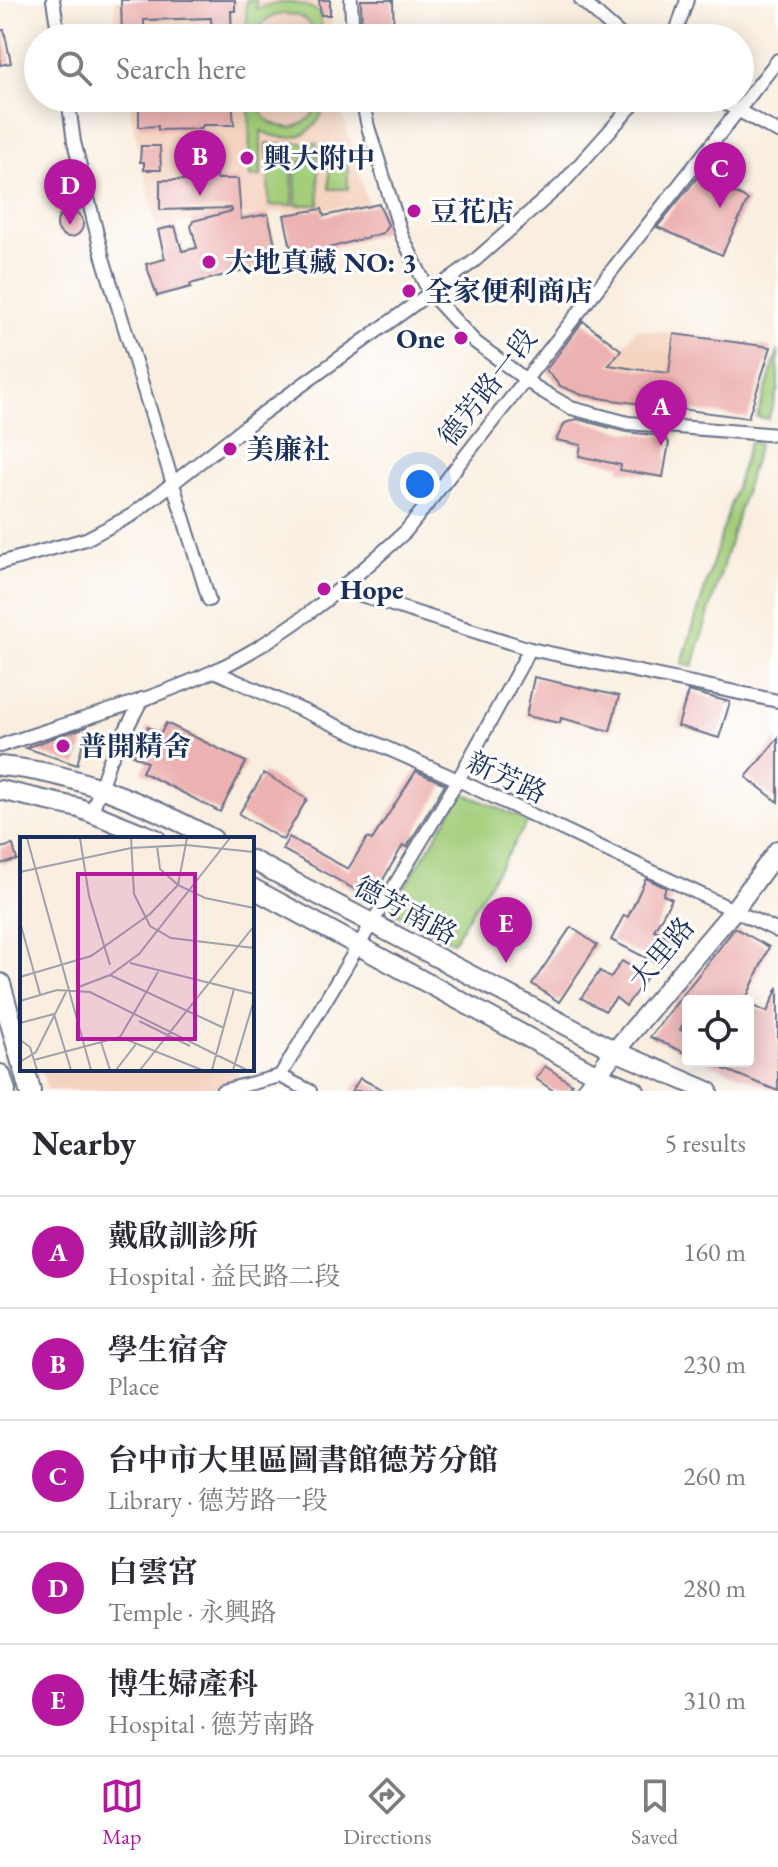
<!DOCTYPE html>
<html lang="en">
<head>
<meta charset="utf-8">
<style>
  :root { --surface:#fff; --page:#f2f2f3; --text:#2b2b33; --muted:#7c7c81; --line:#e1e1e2; --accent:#b5179e }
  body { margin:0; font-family:"EB Garamond","Noto Serif TC",serif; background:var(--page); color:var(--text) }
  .controls { position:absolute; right:24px; bottom:24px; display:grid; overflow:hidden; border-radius:8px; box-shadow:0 4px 20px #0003 }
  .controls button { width:72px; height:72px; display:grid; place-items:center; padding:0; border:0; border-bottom:2px solid var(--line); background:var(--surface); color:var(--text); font:40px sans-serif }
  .you { position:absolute; left:420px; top:484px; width:28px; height:28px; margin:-20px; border:6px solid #fff; border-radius:50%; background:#1a73e8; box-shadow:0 0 0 12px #1a73e833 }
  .badge { display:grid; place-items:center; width:52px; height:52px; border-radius:50%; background:var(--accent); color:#fff; font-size:26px; font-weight:700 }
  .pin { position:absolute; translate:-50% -66px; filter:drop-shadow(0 2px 4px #0008) }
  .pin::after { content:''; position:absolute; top:42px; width:28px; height:24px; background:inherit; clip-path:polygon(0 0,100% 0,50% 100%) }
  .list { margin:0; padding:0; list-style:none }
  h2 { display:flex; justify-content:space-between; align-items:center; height:104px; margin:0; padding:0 32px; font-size:34px }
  h2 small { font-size:26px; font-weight:400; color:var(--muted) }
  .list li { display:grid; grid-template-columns:52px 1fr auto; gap:24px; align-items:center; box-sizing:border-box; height:112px; padding:0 32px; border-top:2px solid var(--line) }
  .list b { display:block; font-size:30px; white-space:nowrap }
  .list p { margin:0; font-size:26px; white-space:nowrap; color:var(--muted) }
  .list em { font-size:26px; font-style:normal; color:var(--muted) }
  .icon { flex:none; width:44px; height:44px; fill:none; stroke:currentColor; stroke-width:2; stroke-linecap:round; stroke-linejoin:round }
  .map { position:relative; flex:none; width:778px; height:1091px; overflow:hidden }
  .search { position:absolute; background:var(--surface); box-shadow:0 4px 20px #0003; left:24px; right:24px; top:24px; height:88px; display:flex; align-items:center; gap:20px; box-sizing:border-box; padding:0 28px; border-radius:44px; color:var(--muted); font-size:30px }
  .sheet { height:664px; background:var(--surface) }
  nav { display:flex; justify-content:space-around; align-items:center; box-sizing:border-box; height:112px; border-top:2px solid var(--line); background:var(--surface); font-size:22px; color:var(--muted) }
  nav a { display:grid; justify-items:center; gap:4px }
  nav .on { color:var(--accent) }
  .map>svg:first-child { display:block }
</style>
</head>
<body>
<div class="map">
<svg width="778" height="1091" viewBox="0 0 778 1091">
  <rect width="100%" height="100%" fill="#fff"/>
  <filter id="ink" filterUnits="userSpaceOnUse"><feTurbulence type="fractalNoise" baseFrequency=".0125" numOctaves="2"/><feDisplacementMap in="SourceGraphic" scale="16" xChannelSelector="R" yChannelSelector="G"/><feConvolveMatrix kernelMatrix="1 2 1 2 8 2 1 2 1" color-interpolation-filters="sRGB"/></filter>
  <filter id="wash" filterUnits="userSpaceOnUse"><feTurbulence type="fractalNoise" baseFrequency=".006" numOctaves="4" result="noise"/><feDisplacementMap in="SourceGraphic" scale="32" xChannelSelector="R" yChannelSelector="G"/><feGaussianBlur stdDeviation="1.8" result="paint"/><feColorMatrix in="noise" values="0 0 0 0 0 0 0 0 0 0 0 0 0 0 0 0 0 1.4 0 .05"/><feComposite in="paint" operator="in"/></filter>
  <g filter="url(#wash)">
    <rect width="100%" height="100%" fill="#f9eedf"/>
    <!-- built -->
    <g fill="#f4d3c0">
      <path d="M 114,0 L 330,0 L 333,38 L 118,38 Z"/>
      <path d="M 128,98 L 338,98 L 368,205 L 205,219 L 156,227 Z"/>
      <path d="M 637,328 L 674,334 L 669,373 L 609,365 Z"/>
      <path d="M 42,1069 L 239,1069 L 243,1083 L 209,1091 L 47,1091 Z"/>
    </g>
    <!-- park -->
    <g fill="#a3ce7a" stroke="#5f7e6c" stroke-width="2">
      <path d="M 246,0 L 256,0 L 257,9 C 277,0 301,0 320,13 L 323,38 L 315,38 C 314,7 258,5 258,38 L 247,38 Z"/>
      <path d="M 249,98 L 259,98 C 260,119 271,126 291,128 C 307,123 317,116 316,98 L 326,98 C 320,135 293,146 261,131 L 261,176 L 250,177 Z"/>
      <path d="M 294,143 L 317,143 L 318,158 L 294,158 Z"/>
      <path d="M 267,144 L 291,144 L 291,158 L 268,159 Z"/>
      <path d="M 347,150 L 348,189 L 329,189 L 329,151 Z"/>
      <path d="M 318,161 L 319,205 L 296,205 L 295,162 Z"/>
      <path d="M 292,162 L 293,205 L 269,206 L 268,163 Z"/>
      <path d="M 778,351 L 778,389 L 768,419 L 757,417 Z"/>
      <path d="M 750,441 L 759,444 L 693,666 L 682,663 Z"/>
      <path d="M 463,793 L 528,821 L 453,942 L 396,913 L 394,904 Z"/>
    </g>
    <g id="blocks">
      <!-- building -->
      <g fill="#ecb1b0">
        <path d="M 121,0 L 235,0 L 235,11 L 231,11 L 232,38 L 212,38 L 211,18 L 144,20 L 144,38 L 122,38 Z"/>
        <path d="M 319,0 L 330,0 L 330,15 L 321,15 Z"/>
        <path d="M 361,0 L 393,0 L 394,38 L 362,38 Z"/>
        <path d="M 0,30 L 4,30 L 11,63 L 0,65 Z"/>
        <path d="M 139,98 L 146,98 L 146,104 L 213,103 L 213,98 L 232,98 L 234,125 L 203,125 L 201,129 L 158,130 L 158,126 L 139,127 Z"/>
        <path d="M 141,146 L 160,146 L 161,170 L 144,170 L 144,162 L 140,162 Z"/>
        <path d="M 190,167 L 215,168 L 216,179 L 238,179 L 241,219 L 268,214 L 279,261 L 190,284 L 191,287 L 157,296 L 146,264 L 165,259 L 158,230 L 175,226 L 182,251 L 197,248 L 191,226 L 193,221 L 232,211 L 231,208 L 160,210 L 160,180 L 190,180 Z"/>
        <path d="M 700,174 L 748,200 L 722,255 L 657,227 Z"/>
        <path d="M 379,204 L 388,225 L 383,233 L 293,258 L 284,215 L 322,209 L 324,216 Z"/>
        <circle cx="70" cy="224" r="13"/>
        <path d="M 583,321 L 621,350 L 609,365 L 635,369 L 669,373 L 674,334 L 771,347 L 748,418 L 612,400 L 582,395 L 560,386 L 546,370 Z"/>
        <path d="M 577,419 L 626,432 L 663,436 L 669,443 L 663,477 L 620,470 L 621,465 L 579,456 L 581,445 L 556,440 L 565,423 Z"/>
        <path d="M 534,677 L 619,696 L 610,731 L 561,718 L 560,723 L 526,716 Z"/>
        <path d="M 688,691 L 730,702 L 719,738 L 678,726 Z"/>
        <path d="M 166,723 L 246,762 L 220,812 L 142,772 L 147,762 L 133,755 L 148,727 L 161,733 Z"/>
        <path d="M 87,727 L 77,765 L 26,748 L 55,737 Z"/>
        <path d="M 778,738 L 778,802 L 746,777 Z"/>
        <path d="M 416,771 L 445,784 L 407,847 L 403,845 L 372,899 L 282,849 L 289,837 L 348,869 L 367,838 L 372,840 Z"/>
        <path d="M 264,773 L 307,799 L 283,840 L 239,814 Z"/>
        <path d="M 13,845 L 17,860 L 0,864 L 0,848 Z"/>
        <path d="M 646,878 L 666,888 L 663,895 L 672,899 L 654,930 L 674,939 L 658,964 L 611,940 L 624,915 L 628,917 Z"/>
        <path d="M 571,927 L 597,945 L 559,1002 L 532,984 Z"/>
        <path d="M 735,928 L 769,947 L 745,1001 L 688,1001 L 688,1013 L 680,1030 L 688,1033 L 688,1054 L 650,1037 Z"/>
        <path d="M 622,961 L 647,977 L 626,1006 L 616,998 L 605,1011 L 581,998 L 600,971 L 610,978 Z"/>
        <path d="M 778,987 L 778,1091 L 704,1061 L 748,1061 L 748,1004 L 767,1012 Z"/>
        <path d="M 545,1066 L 572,1084 L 567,1091 L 554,1091 L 536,1079 Z"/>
        <path d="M 360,1078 L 385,1091 L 352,1091 Z"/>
      </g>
    </g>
  </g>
  <g filter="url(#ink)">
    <use href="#blocks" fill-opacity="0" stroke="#69728b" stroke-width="2"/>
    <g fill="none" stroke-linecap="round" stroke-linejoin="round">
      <!-- street casing -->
      <g stroke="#69728b" stroke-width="16">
        <g id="street">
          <path d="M 53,0 L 59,38"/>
          <path d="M 351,0 L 353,38"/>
          <path d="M 581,0 L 624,38"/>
          <path d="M 674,38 L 687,0"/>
          <path d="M 68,98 L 74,142 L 103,258 L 209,600"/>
          <path d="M 362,98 L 368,127 L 402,236 L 429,292 L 475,342 L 537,388 L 571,408 L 628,423 L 778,435"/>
          <path d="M 715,98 L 778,132"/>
          <path d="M 0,563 L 86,539 L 132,515 L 259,416 L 473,262 L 563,183 L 639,98"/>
          <path d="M 342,589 L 530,649 L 778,701"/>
          <path d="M 214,671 L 458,780 L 778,931"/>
          <path d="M 0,746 C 71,721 145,703 214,671 C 286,637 347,585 406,531 L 778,60"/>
          <path d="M 92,812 L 109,762 L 142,699"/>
          <path d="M 280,1076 L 458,780 L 530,649"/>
          <path d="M 222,1091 L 280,1076 L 310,1091"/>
        </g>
      </g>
      <!-- secondary casing -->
      <g stroke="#69728b" stroke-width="22">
        <g id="secondary">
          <path d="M 0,766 C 75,772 147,804 213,839"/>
          <path d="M 0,790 L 79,808 L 156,839"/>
          <path d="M 252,860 L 615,1051 L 708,1091"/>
          <path d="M 252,888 L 599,1076 L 635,1091"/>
          <path d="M 585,1091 L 615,1051 L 734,910 L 778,850"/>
        </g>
      </g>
      <!-- primary casing -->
      <g stroke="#69728b" stroke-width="24">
        <g id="primary">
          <path d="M 0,984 L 22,1062"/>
          <path d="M 24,1069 L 30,1091"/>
          <path d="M 0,1075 L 5,1091"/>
        </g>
      </g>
      <!-- street -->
      <use href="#street" stroke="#fff" stroke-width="12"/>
      <!-- secondary -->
      <use href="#secondary" stroke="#fff" stroke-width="18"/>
      <!-- primary -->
      <use href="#primary" stroke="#fff" stroke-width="20"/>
    </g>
  </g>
  <!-- markers -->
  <g fill="#b5179e" stroke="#fff" stroke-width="3">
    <circle cx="247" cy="158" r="8"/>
    <circle cx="414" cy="211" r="8"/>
    <circle cx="209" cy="262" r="8"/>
    <circle cx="409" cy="291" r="8"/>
    <circle cx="461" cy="338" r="8"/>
    <circle cx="230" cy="449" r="8"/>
    <circle cx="324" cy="589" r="8"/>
    <circle cx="63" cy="746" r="8"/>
  </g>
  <g text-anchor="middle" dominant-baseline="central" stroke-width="6" stroke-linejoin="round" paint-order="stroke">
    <!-- poi labels -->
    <g font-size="28" font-weight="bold" fill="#1b2f5e" stroke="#fff" text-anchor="start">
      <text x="263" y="158">興大附中</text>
      <text x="430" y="211">豆花店</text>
      <text x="225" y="262">大地真藏 NO: 3</text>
      <text x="425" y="291">全家便利商店</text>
      <text x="445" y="338" text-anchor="end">One</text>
      <text x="246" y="449">美廉社</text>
      <text x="340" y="589">Hope</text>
      <text x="79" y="746">普開精舍</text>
    </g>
    <!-- street labels -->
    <g font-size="28" fill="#1b2f5e" stroke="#fff">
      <text transform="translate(487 387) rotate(-52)">德芳路一段</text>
      <text transform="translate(507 777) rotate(25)">新芳路</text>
      <text transform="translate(406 910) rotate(28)">德芳南路</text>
      <text transform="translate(661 953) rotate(-50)">大里路</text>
    </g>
  </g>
  <!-- overview -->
  <g transform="translate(20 837)">
    <rect width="234" height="234" fill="#f9eedf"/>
    <path fill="none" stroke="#a0a2ab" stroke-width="2" d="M 7,1 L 71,233M 60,1 L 69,59 L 90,128M 111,1 L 114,57 L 130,89 L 151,101 L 234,111M 137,9 L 140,32 L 158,48 L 185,61 L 234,71M 0,35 L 111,11 L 166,8 L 234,15M 0,85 L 20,157M 110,126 L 234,157M 90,138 L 204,191M 0,140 L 71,119 L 130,77 L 158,48 L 167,1M 56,151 L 90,138 L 119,117 L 210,1M 0,164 L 37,153 L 70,155 L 227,233M 34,177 L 51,233M 119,184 L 170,209M 0,186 L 34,177M 100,200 L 138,135M 0,203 L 10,210 L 17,233M 81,205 L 90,233M 14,223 L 100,200 L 182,233M 0,225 L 16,215 L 46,155M 96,233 L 116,207M 120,233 L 234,89M 192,233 L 214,152M 213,233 L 234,163"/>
    <path fill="#b5179e" fill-opacity="0.15" stroke="#b5179e" stroke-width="4" d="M 58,37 L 175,37 L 175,202 L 58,202 Z"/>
    <rect width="234" height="234" fill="none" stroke="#1b2f5e" stroke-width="4"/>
  </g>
</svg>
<div class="controls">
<button><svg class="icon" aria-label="locate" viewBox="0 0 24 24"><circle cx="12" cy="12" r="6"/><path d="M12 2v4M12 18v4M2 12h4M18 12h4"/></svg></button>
</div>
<div class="you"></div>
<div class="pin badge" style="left:661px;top:446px">A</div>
<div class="pin badge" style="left:200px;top:196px">B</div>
<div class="pin badge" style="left:720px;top:208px">C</div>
<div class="pin badge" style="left:70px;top:225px">D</div>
<div class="pin badge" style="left:506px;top:963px">E</div>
<div class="search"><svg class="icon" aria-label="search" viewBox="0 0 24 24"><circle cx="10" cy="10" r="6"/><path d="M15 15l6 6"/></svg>Search here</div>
</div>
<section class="sheet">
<h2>Nearby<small>5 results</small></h2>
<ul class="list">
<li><span class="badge">A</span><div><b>戴啟訓診所</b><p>Hospital · 益民路二段</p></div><em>160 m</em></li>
<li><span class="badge">B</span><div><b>學生宿舍</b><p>Place</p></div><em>230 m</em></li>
<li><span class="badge">C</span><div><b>台中市大里區圖書館德芳分館</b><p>Library · 德芳路一段</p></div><em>260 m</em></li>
<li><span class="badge">D</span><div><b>白雲宮</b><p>Temple · 永興路</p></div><em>280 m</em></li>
<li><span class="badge">E</span><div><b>博生婦產科</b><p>Hospital · 德芳南路</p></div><em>310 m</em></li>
</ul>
</section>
<nav>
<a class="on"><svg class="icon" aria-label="map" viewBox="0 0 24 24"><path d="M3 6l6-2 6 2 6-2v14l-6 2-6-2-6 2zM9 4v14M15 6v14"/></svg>Map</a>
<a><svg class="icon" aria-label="directions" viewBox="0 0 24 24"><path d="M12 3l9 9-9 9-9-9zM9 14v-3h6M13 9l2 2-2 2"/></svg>Directions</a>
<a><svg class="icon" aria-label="saved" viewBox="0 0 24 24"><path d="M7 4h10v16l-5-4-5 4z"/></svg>Saved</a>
</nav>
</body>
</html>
